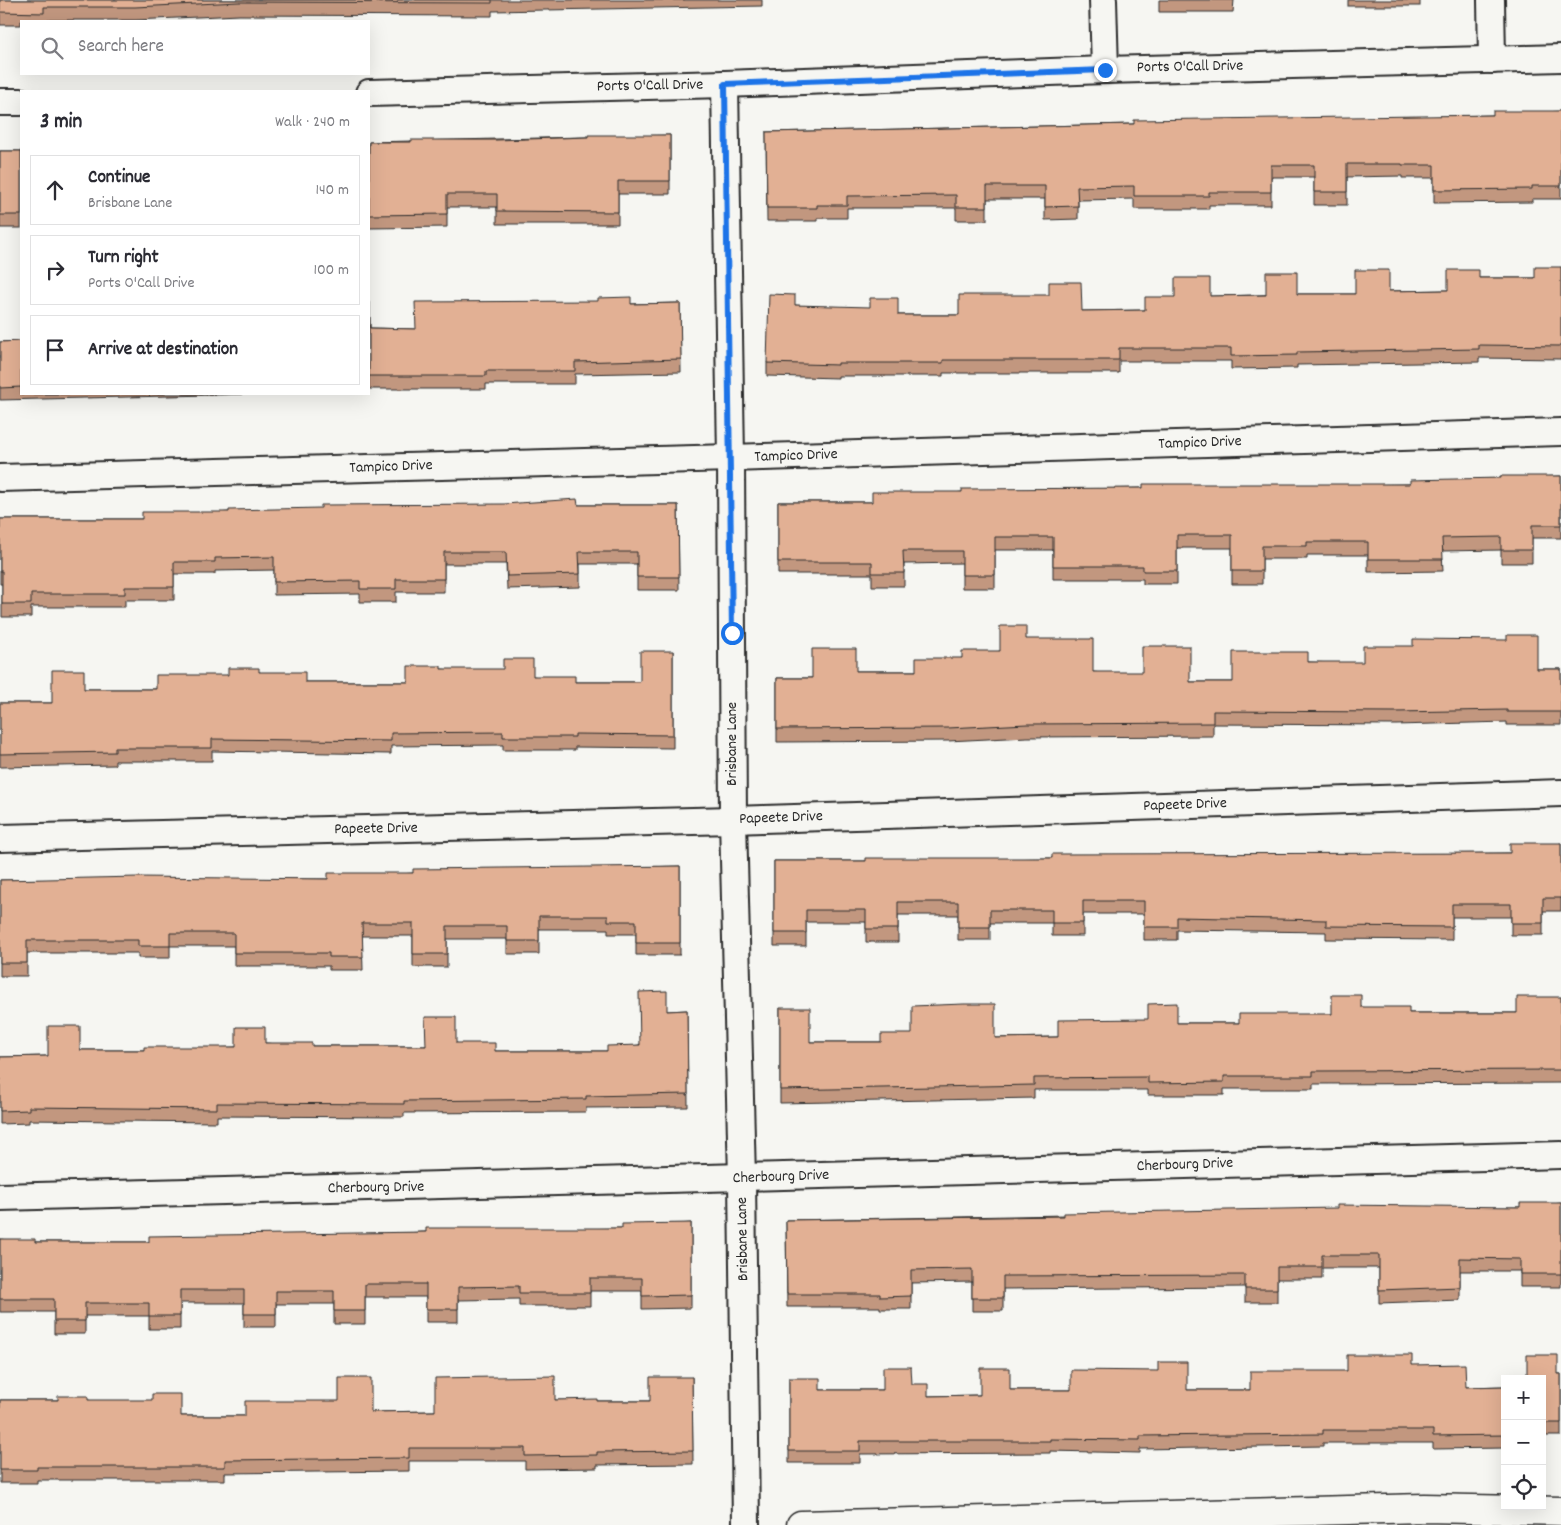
<!DOCTYPE html>
<html lang="en">
<head>
<meta charset="utf-8">
<style>
  :root { --surface:#fff; --page:#f2f2f3; --text:#2b2b33; --muted:#7c7c81; --line:#e1e1e2 }
  body { margin:0; font-family:Dekko,sans-serif; background:var(--page); color:var(--text) }
  .controls { position:absolute; right:15px; bottom:15px; display:grid; overflow:hidden; border-radius:0px; box-shadow:0 5px 20px #0002 }
  .controls button { width:45px; height:45px; display:grid; place-items:center; padding:0; border:0; border-bottom:1px solid var(--line); background:var(--surface); color:var(--text); font:25px sans-serif }
  .stop { position:absolute; width:15px; height:15px; margin:-11px; border:4px solid #1a73e8; border-radius:50%; background:#fff }
  .stop.end { background:#1a73e8; border-color:#fff; box-shadow:0 1px 5px #0008 }
  .list { margin:0; padding:0; list-style:none }
  h2 { display:flex; justify-content:space-between; align-items:center; height:65px; margin:0; padding:0 20px; font-size:21px }
  h2 small { font-size:16px; font-weight:400; color:var(--muted) }
  .list li { display:grid; grid-template-columns:32px 1fr auto; gap:15px; align-items:center; box-sizing:border-box; height:70px; margin:0 10px 10px; padding:0 10px; border:1px solid var(--line); border-radius:0px }
  .list b { display:block; font-size:19px; white-space:nowrap }
  .list p { margin:0; font-size:16px; white-space:nowrap; color:var(--muted) }
  .list em { font-size:16px; font-style:normal; color:var(--muted) }
  .icon { flex:none; width:28px; height:28px; fill:none; stroke:currentColor; stroke-width:2; stroke-linecap:round; stroke-linejoin:round }
  .map { position:relative; flex:none; width:1561px; height:1525px; overflow:hidden }
  .search { position:absolute; background:var(--surface); box-shadow:0 5px 20px #0002; left:20px; top:20px; width:350px; height:55px; display:flex; align-items:center; gap:12px; box-sizing:border-box; padding:0 18px; border-radius:0px; color:var(--muted); font-size:19px }
  .panel { position:absolute; background:var(--surface); box-shadow:0 5px 20px #0002; left:20px; top:90px; width:350px; height:305px; border-radius:0px }
  .map>svg:first-child { display:block }
</style>
</head>
<body>
<div class="map">
<svg width="1561" height="1525" viewBox="0 0 1561 1525">
  <rect width="100%" height="100%" fill="#f6f6f2"/>
  <filter id="ink" filterUnits="userSpaceOnUse"><feTurbulence type="fractalNoise" baseFrequency=".02" numOctaves="2"/><feDisplacementMap in="SourceGraphic" scale="10" xChannelSelector="R" yChannelSelector="G"/><feConvolveMatrix kernelMatrix="1 2 1 2 8 2 1 2 1" color-interpolation-filters="sRGB"/></filter>
  <g filter="url(#ink)">
    <g fill="none" stroke-linecap="round" stroke-linejoin="round">
      <!-- minor casing -->
      <g stroke="#2b2b2b" stroke-width="30">
        <g id="minor">
          <path d="M 1103,0 L 1105,70"/>
          <path d="M 1491,0 L 1492,60"/>
          <path d="M 725,84 L 731,458 L 733,820 L 742,1178 L 746,1525"/>
          <path d="M 369,93 L 725,84 L 1105,70 L 1561,58"/>
          <path d="M 0,102 L 21,102"/>
          <path d="M 0,478 L 731,458 L 1561,432"/>
          <path d="M 0,838 L 733,820 L 1561,793"/>
          <path d="M 0,1197 L 1561,1155"/>
        </g>
      </g>
      <!-- tertiary casing -->
      <g stroke="#2b2b2b" stroke-width="31">
        <path id="tertiary" d="M 801,1525 L 1424,1508 L 1561,1511"/>
      </g>
      <!-- minor -->
      <use href="#minor" stroke="#f6f6f2" stroke-width="26"/>
      <!-- tertiary -->
      <use href="#tertiary" stroke="#f6f6f2" stroke-width="28"/>
    </g>
    <!-- wall -->
    <g fill="#c2977f" stroke="#2b2b2b">
      <path d="M 0,0 L 762,0 L 762,6 L 492,11 L 492,16 L 239,15 L 135,20 L 44,20 L 44,21 L 21,21 L 21,25 L 0,25 Z"/>
      <path d="M 1159,0 L 1234,0 L 1233,12 L 1159,12 Z"/>
      <rect x="1348" y="0" width="72" height="6"/>
      <path d="M 1561,111 L 1561,199 L 1532,199 L 1532,202 L 1434,203 L 1434,178 L 1402,178 L 1402,176 L 1347,177 L 1347,205 L 1314,205 L 1314,177 L 1271,177 L 1271,205 L 1209,205 L 1209,209 L 1134,209 L 1134,199 L 1078,200 L 1078,219 L 1045,220 L 1045,199 L 987,199 L 987,220 L 956,220 L 956,208 L 847,208 L 847,218 L 817,218 L 817,221 L 767,221 L 766,132 L 1134,124 L 1493,115 Z"/>
      <path d="M 670,135 L 670,194 L 618,194 L 618,224 L 497,224 L 497,207 L 447,207 L 447,227 L 369,228 L 369,142 Z"/>
      <rect x="0" y="151" width="21" height="77"/>
      <path d="M 1561,267 L 1561,359 L 1479,358 L 1479,362 L 1297,365 L 1297,368 L 1231,369 L 1231,361 L 1119,361 L 1119,373 L 943,373 L 943,376 L 838,376 L 838,378 L 767,376 L 767,363 L 795,305 L 898,315 L 959,315 L 1082,311 L 1145,310 L 1175,297 L 1297,294 L 1355,294 L 1389,291 L 1448,290 L 1479,278 L 1535,278 Z"/>
      <path d="M 369,303 L 370,328 L 416,329 L 631,304 L 680,303 L 681,372 L 575,374 L 575,384 L 486,384 L 486,389 L 369,389 Z"/>
      <path d="M 21,341 L 21,394 L 253,394 L 0,400 L 0,342 Z"/>
      <path d="M 1561,476 L 1561,538 L 1532,538 L 1532,563 L 1501,563 L 1501,550 L 1442,551 L 1443,571 L 1368,572 L 1368,555 L 1307,555 L 1307,559 L 1262,559 L 1262,584 L 1232,584 L 1232,548 L 1177,548 L 1177,584 L 1143,584 L 1143,579 L 1053,579 L 1053,550 L 995,550 L 995,588 L 962,588 L 962,563 L 904,564 L 904,586 L 872,586 L 872,574 L 778,574 L 778,502 L 872,502 L 962,492 L 1143,488 L 1410,484 L 1501,478 Z"/>
      <path d="M 578,505 L 678,505 L 679,590 L 637,590 L 637,564 L 580,564 L 580,587 L 507,589 L 506,564 L 444,564 L 444,592 L 396,592 L 396,602 L 360,602 L 360,594 L 274,595 L 274,570 L 215,571 L 215,574 L 174,574 L 174,600 L 125,600 L 125,607 L 31,607 L 31,617 L 2,617 L 2,584 L 0,584 L 0,519 L 142,519 L 229,512 Z"/>
      <path d="M 1026,639 L 1093,672 L 1190,682 L 1233,682 L 1308,662 L 1537,669 L 1561,669 L 1561,725 L 1507,725 L 1507,722 L 1396,725 L 1213,724 L 1213,736 L 1027,737 L 948,741 L 777,742 L 777,678 L 812,678 L 856,671 L 916,671 L 962,658 L 1000,651 Z"/>
      <path d="M 673,651 L 673,748 L 575,747 L 575,750 L 503,750 L 503,745 L 391,746 L 391,754 L 212,751 L 212,761 L 115,761 L 115,765 L 0,767 L 0,703 L 52,703 L 84,689 L 156,689 L 228,675 L 259,672 L 305,682 L 408,682 L 441,669 L 533,676 L 575,682 L 640,682 Z"/>
      <path d="M 1561,843 L 1561,911 L 1543,911 L 1543,935 L 1511,935 L 1511,917 L 1452,917 L 1452,940 L 1326,939 L 1326,932 L 1177,930 L 1177,940 L 1144,940 L 1144,914 L 1083,914 L 1083,936 L 1052,936 L 1052,923 L 990,923 L 990,940 L 958,940 L 958,915 L 898,915 L 898,942 L 866,942 L 866,922 L 806,922 L 806,946 L 774,946 L 774,861 L 866,861 L 1052,858 L 1510,853 Z"/>
      <path d="M 680,866 L 680,955 L 636,955 L 636,934 L 608,934 L 608,929 L 539,929 L 539,954 L 507,954 L 507,939 L 447,939 L 447,967 L 413,967 L 413,936 L 362,936 L 363,970 L 329,970 L 329,966 L 234,966 L 234,946 L 170,946 L 170,958 L 138,958 L 138,953 L 27,953 L 27,976 L 0,976 L 0,880 L 328,879 L 413,873 Z"/>
      <path d="M 1561,997 L 1561,1083 L 1313,1084 L 1313,1089 L 1224,1089 L 1224,1095 L 1148,1095 L 1148,1090 L 1034,1090 L 1034,1098 L 780,1103 L 780,1008 L 810,1042 L 881,1042 L 995,1038 L 1058,1037 L 1177,1023 L 1239,1023 L 1332,1014 L 1361,1007 L 1409,1013 L 1517,1013 Z"/>
      <path d="M 687,1010 L 688,1107 L 586,1108 L 586,1112 L 404,1113 L 404,1117 L 217,1116 L 217,1122 L 29,1120 L 29,1123 L 0,1124 L 0,1057 L 48,1056 L 80,1050 L 144,1050 L 236,1047 L 265,1043 L 312,1046 L 426,1046 L 456,1043 L 495,1051 L 607,1051 L 639,1045 L 667,1011 Z"/>
      <path d="M 1561,1203 L 1561,1287 L 1520,1287 L 1520,1271 L 1460,1271 L 1460,1300 L 1379,1303 L 1379,1268 L 1322,1268 L 1322,1279 L 1277,1279 L 1277,1302 L 1245,1302 L 1245,1287 L 1003,1289 L 1003,1311 L 972,1311 L 972,1282 L 911,1283 L 911,1309 L 880,1309 L 880,1307 L 787,1307 L 786,1220 L 1520,1207 Z"/>
      <path d="M 691,1223 L 691,1308 L 642,1309 L 642,1291 L 590,1291 L 590,1306 L 519,1306 L 519,1299 L 458,1300 L 458,1322 L 426,1322 L 426,1297 L 365,1297 L 365,1324 L 334,1324 L 334,1304 L 276,1304 L 276,1327 L 244,1327 L 244,1303 L 180,1303 L 180,1329 L 149,1329 L 149,1316 L 85,1316 L 85,1334 L 54,1334 L 54,1312 L 0,1312 L 0,1239 L 35,1242 L 149,1242 L 426,1232 L 622,1228 Z"/>
      <path d="M 1412,1365 L 1466,1387 L 1505,1386 L 1505,1448 L 1433,1449 L 1433,1443 L 1323,1443 L 1323,1446 L 1140,1449 L 1140,1453 L 1050,1451 L 1050,1453 L 860,1454 L 860,1463 L 789,1463 L 789,1378 L 820,1390 L 883,1390 L 912,1384 L 928,1396 L 980,1395 L 1010,1390 L 1250,1390 L 1347,1371 Z"/>
      <path d="M 1558,1374 L 1561,1374 L 1561,1436 L 1542,1436 L 1542,1379 Z"/>
      <path d="M 692,1377 L 693,1464 L 597,1465 L 597,1468 L 525,1469 L 525,1461 L 409,1461 L 409,1471 L 225,1473 L 225,1480 L 37,1480 L 37,1483 L 0,1483 L 0,1400 L 88,1400 L 181,1416 L 245,1416 L 371,1412 L 435,1411 L 555,1400 L 597,1401 L 650,1401 Z"/>
    </g>
    <!-- building -->
    <g fill="#e2b094" stroke="#2b2b2b">
      <path d="M 0,0 L 492,0 L 492,3 L 239,2 L 135,7 L 44,7 L 44,13 L 0,12 Z"/>
      <path d="M 1493,111 L 1561,111 L 1561,186 L 1532,186 L 1532,189 L 1434,190 L 1434,165 L 1402,165 L 1402,164 L 1347,164 L 1347,192 L 1314,192 L 1314,165 L 1271,165 L 1271,192 L 1209,192 L 1209,196 L 1134,196 L 1134,186 L 1077,187 L 1078,206 L 1045,207 L 1045,186 L 987,186 L 987,207 L 956,207 L 956,195 L 847,196 L 847,205 L 817,205 L 817,208 L 767,208 L 766,132 L 1134,124 L 1134,120 L 1493,115 Z"/>
      <path d="M 588,135 L 670,135 L 670,181 L 618,181 L 618,212 L 497,211 L 497,194 L 447,194 L 447,214 L 369,215 L 369,142 L 411,142 L 411,140 L 496,140 L 588,137 Z"/>
      <rect x="0" y="151" width="21" height="64"/>
      <path d="M 1535,267 L 1561,267 L 1561,346 L 1479,345 L 1479,349 L 1297,352 L 1297,355 L 1231,356 L 1231,348 L 1119,348 L 1119,360 L 943,360 L 943,363 L 838,363 L 838,365 L 767,363 L 769,294 L 795,295 L 795,305 L 870,307 L 870,298 L 898,298 L 898,315 L 959,315 L 959,295 L 1049,295 L 1049,282 L 1081,282 L 1082,311 L 1145,310 L 1145,297 L 1175,297 L 1175,278 L 1210,278 L 1210,296 L 1266,295 L 1266,272 L 1297,272 L 1297,294 L 1355,294 L 1355,270 L 1389,270 L 1389,291 L 1448,290 L 1448,270 L 1479,270 L 1479,278 L 1535,278 Z"/>
      <path d="M 631,297 L 631,304 L 680,303 L 681,359 L 575,362 L 575,371 L 486,371 L 486,376 L 369,376 L 369,303 L 370,303 L 370,328 L 416,329 L 415,302 L 598,301 L 598,298 Z"/>
      <path d="M 21,341 L 21,387 L 0,388 L 0,342 Z"/>
      <path d="M 1501,476 L 1561,476 L 1561,525 L 1532,525 L 1532,550 L 1501,550 L 1501,537 L 1442,538 L 1443,559 L 1368,559 L 1368,542 L 1307,542 L 1307,546 L 1262,546 L 1262,571 L 1232,571 L 1232,535 L 1177,535 L 1177,571 L 1143,571 L 1143,566 L 1053,566 L 1053,537 L 995,537 L 995,575 L 962,575 L 962,551 L 903,551 L 904,573 L 872,573 L 872,562 L 778,562 L 778,502 L 872,502 L 872,492 L 962,492 L 962,489 L 1143,488 L 1143,484 L 1410,484 L 1410,480 L 1501,478 Z"/>
      <path d="M 577,499 L 578,505 L 678,505 L 679,577 L 637,577 L 637,552 L 579,552 L 580,574 L 507,576 L 506,552 L 444,552 L 444,579 L 396,579 L 396,589 L 360,589 L 360,581 L 274,582 L 274,557 L 215,558 L 215,562 L 174,562 L 174,587 L 125,587 L 125,594 L 31,594 L 31,604 L 2,604 L 2,571 L 0,571 L 0,519 L 142,519 L 142,512 L 229,512 L 229,510 L 321,508 L 321,505 L 504,504 Z"/>
      <path d="M 1000,626 L 1026,626 L 1026,639 L 1093,639 L 1093,672 L 1142,672 L 1142,646 L 1190,646 L 1190,682 L 1233,682 L 1233,652 L 1308,652 L 1308,662 L 1363,662 L 1363,646 L 1413,646 L 1413,639 L 1507,640 L 1507,635 L 1537,635 L 1537,669 L 1561,669 L 1561,712 L 1507,712 L 1507,710 L 1396,712 L 1213,711 L 1213,723 L 1027,724 L 948,728 L 777,729 L 777,678 L 812,678 L 812,649 L 856,649 L 856,671 L 916,671 L 916,658 L 962,658 L 962,651 L 1000,651 Z"/>
      <path d="M 640,651 L 673,651 L 673,735 L 575,734 L 575,737 L 503,737 L 503,732 L 391,733 L 391,741 L 212,739 L 212,748 L 115,748 L 115,752 L 0,754 L 0,703 L 52,703 L 52,670 L 84,670 L 84,689 L 156,689 L 156,675 L 228,675 L 228,668 L 259,668 L 259,672 L 305,672 L 305,682 L 408,682 L 408,666 L 441,666 L 441,669 L 503,669 L 503,659 L 533,659 L 533,676 L 575,676 L 575,682 L 640,682 Z"/>
      <path d="M 1510,843 L 1561,843 L 1561,898 L 1543,898 L 1543,923 L 1511,923 L 1511,904 L 1452,904 L 1452,927 L 1326,926 L 1326,920 L 1177,917 L 1177,927 L 1144,927 L 1144,901 L 1083,901 L 1083,923 L 1052,923 L 1052,910 L 990,910 L 990,927 L 958,927 L 958,902 L 898,902 L 898,929 L 866,929 L 866,910 L 806,910 L 806,933 L 774,933 L 774,861 L 866,861 L 866,858 L 1052,858 L 1052,854 L 1510,853 Z"/>
      <path d="M 680,866 L 680,943 L 636,943 L 636,921 L 608,921 L 608,916 L 539,916 L 539,941 L 507,941 L 507,926 L 447,926 L 447,954 L 413,954 L 413,923 L 362,923 L 363,957 L 329,957 L 329,953 L 234,953 L 234,933 L 170,933 L 170,946 L 138,946 L 138,940 L 27,940 L 27,963 L 0,963 L 0,880 L 138,877 L 328,879 L 328,873 L 413,873 L 413,869 Z"/>
      <path d="M 667,991 L 667,1011 L 687,1010 L 688,1094 L 586,1096 L 586,1099 L 404,1101 L 404,1104 L 217,1103 L 217,1109 L 29,1107 L 29,1110 L 0,1111 L 0,1057 L 48,1056 L 48,1026 L 80,1026 L 80,1050 L 144,1050 L 144,1047 L 236,1047 L 236,1027 L 265,1027 L 265,1043 L 312,1043 L 312,1046 L 426,1046 L 425,1017 L 456,1017 L 456,1043 L 495,1043 L 495,1051 L 607,1051 L 607,1046 L 640,1045 L 639,992 Z"/>
      <path d="M 1332,995 L 1361,995 L 1361,1007 L 1409,1007 L 1409,1013 L 1517,1013 L 1517,997 L 1561,997 L 1561,1070 L 1313,1071 L 1313,1076 L 1224,1076 L 1224,1082 L 1148,1083 L 1148,1077 L 1034,1078 L 1034,1085 L 780,1090 L 780,1008 L 810,1008 L 810,1042 L 881,1042 L 881,1034 L 912,1034 L 912,1006 L 964,1004 L 995,1004 L 995,1038 L 1058,1037 L 1058,1020 L 1148,1019 L 1148,1004 L 1177,1003 L 1177,1023 L 1239,1023 L 1239,1014 L 1332,1014 Z"/>
      <path d="M 1520,1203 L 1561,1203 L 1561,1274 L 1520,1274 L 1520,1259 L 1460,1258 L 1460,1287 L 1379,1290 L 1379,1255 L 1322,1255 L 1322,1267 L 1277,1267 L 1277,1289 L 1245,1289 L 1245,1275 L 1003,1276 L 1003,1298 L 972,1298 L 972,1269 L 911,1270 L 911,1296 L 880,1297 L 880,1294 L 787,1294 L 786,1220 L 1064,1216 L 1064,1213 L 1337,1208 L 1337,1205 L 1520,1207 Z"/>
      <path d="M 691,1223 L 691,1295 L 642,1296 L 642,1278 L 590,1278 L 590,1293 L 519,1293 L 519,1286 L 458,1287 L 458,1309 L 426,1309 L 426,1284 L 365,1284 L 365,1311 L 334,1311 L 334,1291 L 276,1291 L 276,1314 L 244,1314 L 244,1290 L 180,1290 L 180,1316 L 149,1316 L 149,1303 L 85,1303 L 85,1321 L 54,1321 L 54,1299 L 0,1299 L 0,1239 L 35,1239 L 35,1242 L 149,1242 L 149,1236 L 426,1232 L 426,1228 L 622,1228 L 622,1224 Z"/>
      <path d="M 1347,1355 L 1412,1355 L 1412,1365 L 1465,1364 L 1466,1387 L 1505,1386 L 1505,1435 L 1433,1436 L 1433,1430 L 1323,1430 L 1323,1434 L 1140,1436 L 1140,1440 L 1050,1439 L 1050,1441 L 860,1441 L 860,1451 L 789,1451 L 789,1378 L 820,1378 L 820,1390 L 883,1390 L 883,1367 L 911,1367 L 912,1384 L 928,1384 L 928,1396 L 980,1395 L 980,1368 L 1010,1368 L 1010,1390 L 1071,1390 L 1071,1370 L 1158,1371 L 1158,1362 L 1187,1362 L 1187,1390 L 1250,1390 L 1250,1371 L 1347,1371 Z"/>
      <path d="M 1527,1355 L 1558,1355 L 1558,1374 L 1561,1374 L 1561,1423 L 1542,1423 L 1542,1379 L 1527,1379 Z"/>
      <path d="M 555,1376 L 555,1400 L 597,1399 L 597,1401 L 650,1401 L 650,1377 L 692,1377 L 693,1451 L 597,1452 L 597,1455 L 525,1456 L 525,1448 L 409,1448 L 409,1458 L 225,1460 L 225,1467 L 37,1467 L 37,1470 L 0,1470 L 0,1400 L 58,1400 L 58,1396 L 88,1396 L 88,1400 L 152,1400 L 152,1394 L 181,1394 L 181,1416 L 245,1416 L 245,1401 L 339,1401 L 339,1378 L 371,1378 L 371,1412 L 435,1411 L 435,1378 Z"/>
    </g>
  </g>
  <g fill="none" stroke-linecap="round" stroke-linejoin="round" filter="url(#ink)">
    <!-- route -->
    <path stroke="#1a73e8" stroke-width="6" d="M 732,633 L 725,84 L 1105,70"/>
  </g>
  <g text-anchor="middle" dominant-baseline="central" stroke-width="4.5" stroke-linejoin="round" paint-order="stroke">
    <!-- street labels -->
    <g font-size="16" fill="#2b2b2b" stroke="#f6f6f2">
      <text transform="translate(1190 67) rotate(-1)">Ports O'Call Drive</text>
      <text transform="translate(650 86) rotate(-1)">Ports O'Call Drive</text>
      <text transform="translate(1200 443) rotate(-2)">Tampico Drive</text>
      <text transform="translate(796 456) rotate(-2)">Tampico Drive</text>
      <text transform="translate(391 467) rotate(-2)">Tampico Drive</text>
      <text transform="translate(732 744) rotate(-90)">Brisbane Lane</text>
      <text transform="translate(1185 805) rotate(-2)">Papeete Drive</text>
      <text transform="translate(781 818) rotate(-2)">Papeete Drive</text>
      <text transform="translate(376 829) rotate(-1)">Papeete Drive</text>
      <text transform="translate(1185 1165) rotate(-2)">Cherbourg Drive</text>
      <text transform="translate(781 1177) rotate(-2)">Cherbourg Drive</text>
      <text transform="translate(376 1188) rotate(-1)">Cherbourg Drive</text>
      <text transform="translate(743 1239) rotate(-91)">Brisbane Lane</text>
    </g>
  </g>
</svg>
<div class="controls">
<button>+</button>
<button>−</button>
<button><svg class="icon" aria-label="locate" viewBox="0 0 24 24"><circle cx="12" cy="12" r="6"/><path d="M12 2v4M12 18v4M2 12h4M18 12h4"/></svg></button>
</div>
<div class="stop" style="left:732px;top:633px"></div>
<div class="stop end" style="left:1105px;top:70px"></div>
<div class="search"><svg class="icon" aria-label="search" viewBox="0 0 24 24"><circle cx="10" cy="10" r="6"/><path d="M15 15l6 6"/></svg>Search here</div>
<section class="panel">
<h2>3 min<small>Walk · 240 m</small></h2>
<ul class="list">
<li><svg class="icon" aria-label="ahead" viewBox="0 0 24 24"><path d="M12 20V5M6 11l6-6 6 6"/></svg><div><b>Continue</b><p>Brisbane Lane</p></div><em>140 m</em></li>
<li><svg class="icon" aria-label="right" viewBox="0 0 24 24"><path d="M7 20v-9h11M14 6l5 5-5 5"/></svg><div><b>Turn right</b><p>Ports O'Call Drive</p></div><em>100 m</em></li>
<li><svg class="icon" aria-label="arrive" viewBox="0 0 24 24"><path d="M6 21V4h12l-3 4 3 4H6"/></svg><div><b>Arrive at destination</b></div></li>
</ul>
</section>
</div>
</body>
</html>
